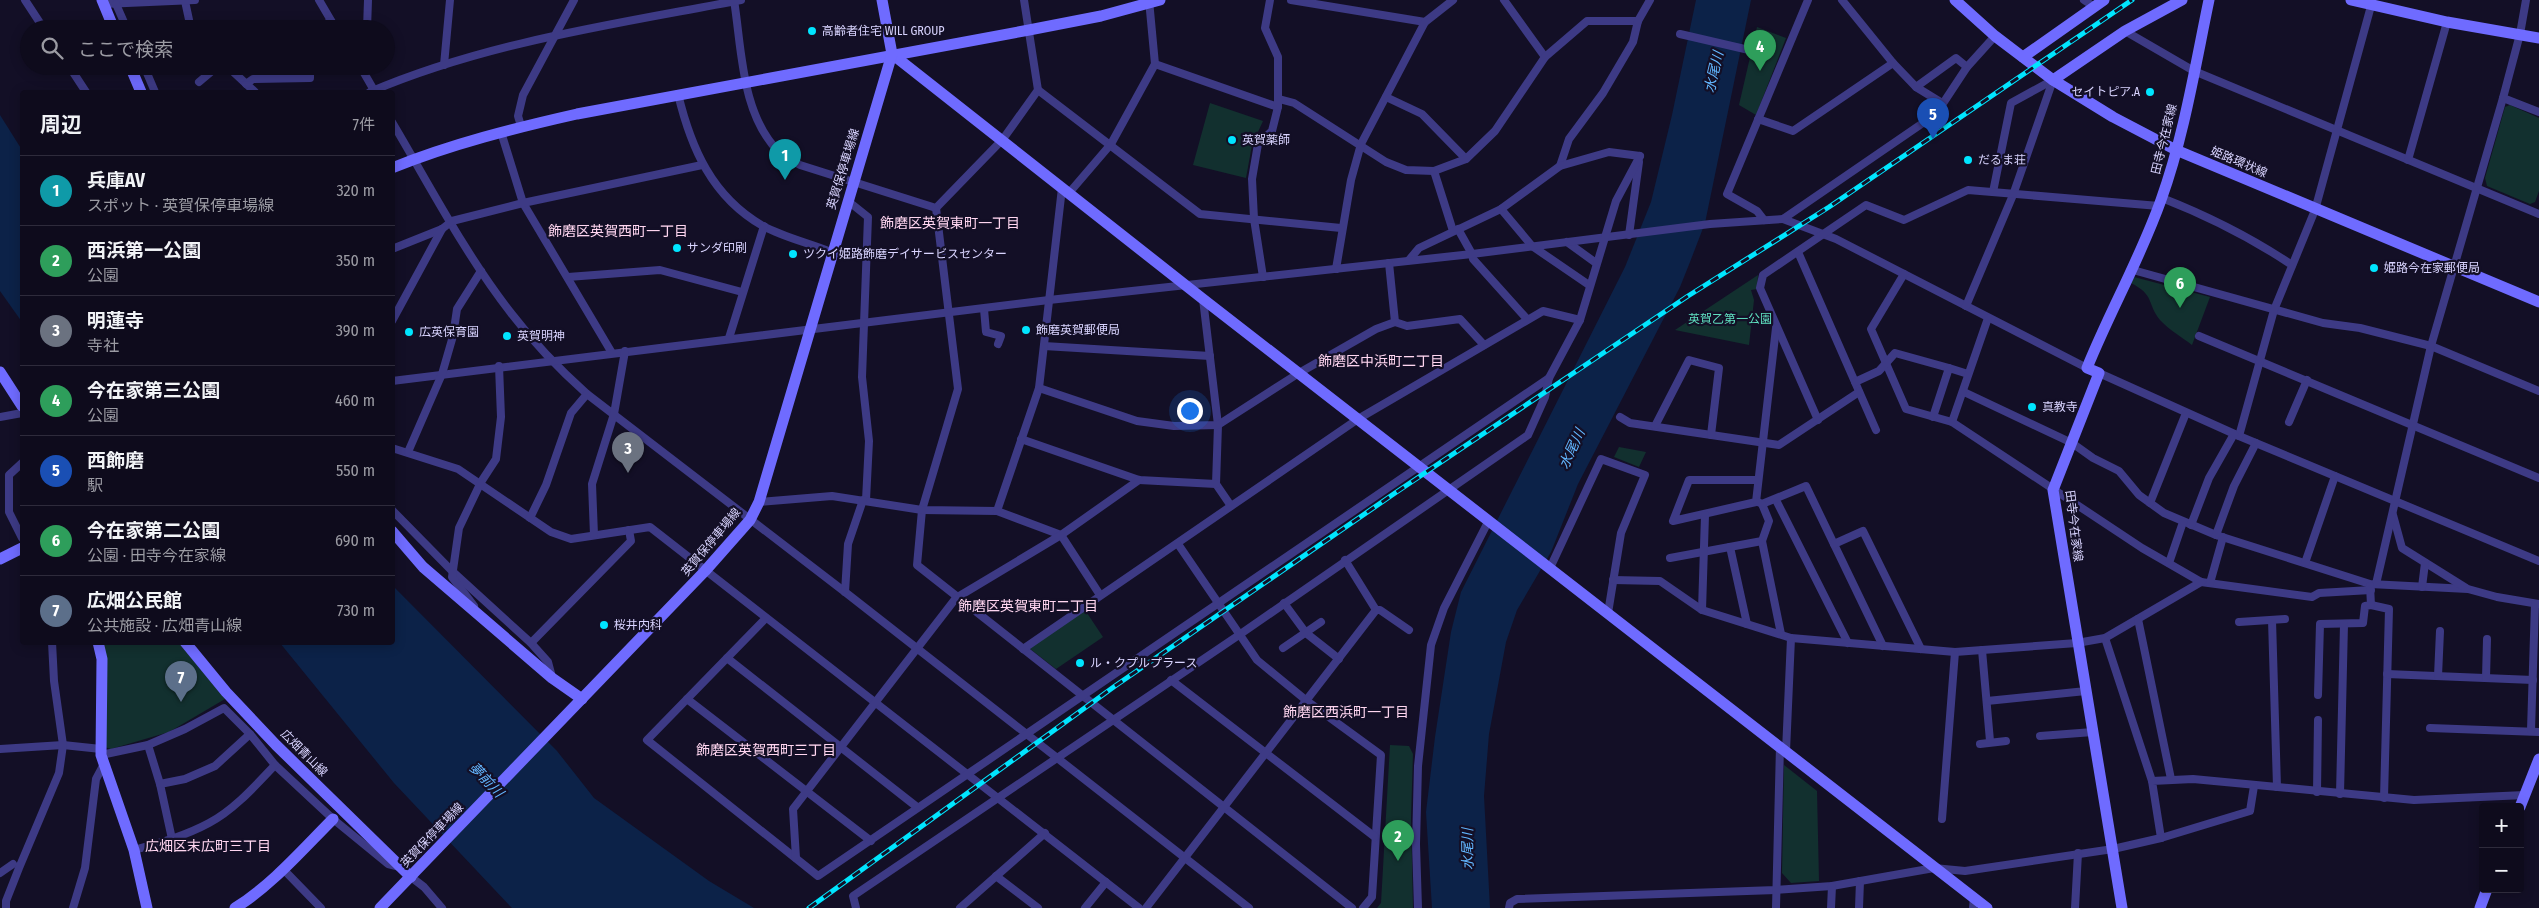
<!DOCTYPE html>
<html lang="ja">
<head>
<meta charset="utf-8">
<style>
  :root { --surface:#0e0b1c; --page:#1c1929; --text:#f1f3f6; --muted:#9b9ba3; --line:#2e2b3b; --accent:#d93025 }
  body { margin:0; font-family:"Fira Sans Condensed","Noto Sans JP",sans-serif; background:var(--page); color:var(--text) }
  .controls { position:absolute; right:15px; bottom:15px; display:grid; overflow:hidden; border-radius:5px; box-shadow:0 2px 12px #0003 }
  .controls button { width:45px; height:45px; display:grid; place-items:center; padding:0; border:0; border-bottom:1px solid var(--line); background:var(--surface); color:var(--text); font:25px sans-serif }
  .you { position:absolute; left:1189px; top:410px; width:18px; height:18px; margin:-12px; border:4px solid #fff; border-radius:50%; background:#1a73e8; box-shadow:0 0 0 8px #1a73e833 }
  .badge { display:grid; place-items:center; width:32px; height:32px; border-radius:50%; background:var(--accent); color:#fff; font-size:16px; font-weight:700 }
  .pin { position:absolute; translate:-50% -41px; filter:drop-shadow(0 1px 2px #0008) }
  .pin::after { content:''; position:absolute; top:26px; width:18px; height:15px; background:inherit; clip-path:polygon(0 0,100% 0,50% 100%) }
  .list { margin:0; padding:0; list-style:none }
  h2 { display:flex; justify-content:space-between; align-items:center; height:65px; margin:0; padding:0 20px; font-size:21px }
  h2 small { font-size:16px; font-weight:400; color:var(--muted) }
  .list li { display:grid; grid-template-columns:32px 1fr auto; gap:15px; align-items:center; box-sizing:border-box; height:70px; padding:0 20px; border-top:1px solid var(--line) }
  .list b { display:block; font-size:19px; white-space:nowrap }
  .list p { margin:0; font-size:16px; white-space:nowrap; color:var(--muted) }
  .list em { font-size:16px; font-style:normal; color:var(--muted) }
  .icon { flex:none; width:28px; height:28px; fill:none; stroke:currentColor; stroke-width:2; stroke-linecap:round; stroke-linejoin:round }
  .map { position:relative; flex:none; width:2539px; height:908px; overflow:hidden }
  .search { position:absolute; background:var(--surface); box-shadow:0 2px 12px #0003; left:20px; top:20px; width:375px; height:55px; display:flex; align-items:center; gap:12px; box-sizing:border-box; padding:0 18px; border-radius:28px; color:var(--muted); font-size:19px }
  .panel { position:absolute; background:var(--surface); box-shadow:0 2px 12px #0003; left:20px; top:90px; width:375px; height:555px; border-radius:5px }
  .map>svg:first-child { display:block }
</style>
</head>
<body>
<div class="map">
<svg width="2539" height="908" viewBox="0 0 2539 908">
  <rect width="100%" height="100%" fill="#130f26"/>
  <!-- green -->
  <g fill="#12302f">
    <path d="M 1757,27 L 1786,38 L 1756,115 L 1739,105 Z"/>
    <path d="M 1210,103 L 1263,121 L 1252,145 L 1246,178 L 1193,165 Z"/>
    <path d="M 2510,105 L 2539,118 L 2539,191 L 2535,202 L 2530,204 L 2487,186 L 2485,178 L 2505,107 Z"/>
    <path d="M 1758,275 L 1757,289 L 1751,290 L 1754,300 L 1749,345 L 1675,330 Z"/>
    <path d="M 2134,277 L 2210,297 L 2192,345 C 2182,337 2169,330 2160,320 C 2147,304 2155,295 2131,283 Z"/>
    <path d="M 1619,447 L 1646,452 L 1639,467 L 1614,457 Z"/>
    <path d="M 1085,610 L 1103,637 L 1056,669 L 1029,648 Z"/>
    <path d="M 104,643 L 179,643 L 225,699 L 169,732 L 111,749 L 104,747 L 107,691 Z"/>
    <path d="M 1390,745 L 1409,746 L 1413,754 L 1411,818 L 1413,908 L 1377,908 L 1381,903 Z"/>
    <path d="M 1784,765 L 1817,791 L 1819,881 L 1791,883 L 1782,873 Z"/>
  </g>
  <!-- water -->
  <g fill="#0c2248">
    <path d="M 1696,0 L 1751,0 L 1705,223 L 1690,262 L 1680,287 L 1578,484 L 1551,552 L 1517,610 L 1506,642 L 1489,734 L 1484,796 L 1490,908 L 1432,908 L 1426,812 L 1435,737 L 1451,632 L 1461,592 L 1625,267 L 1651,202 L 1672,115 Z"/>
    <path d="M 0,115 L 22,150 L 22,322 L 0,291 Z"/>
    <path d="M 393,586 L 557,751 L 594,798 L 709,881 L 754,908 L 512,908 L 510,906 L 394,783 L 280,643 L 392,642 Z"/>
  </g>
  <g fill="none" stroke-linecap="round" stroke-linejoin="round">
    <!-- street -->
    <g stroke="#3d3a85" stroke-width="8">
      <path d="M 25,0 L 44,29"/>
      <path d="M 319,0 L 336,29"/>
      <path d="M 734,0 C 742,50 741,115 780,153 C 785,158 794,161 800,165 L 936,208 L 1003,139 L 1038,90 L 1024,0"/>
      <path d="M 1291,0 L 1425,22 L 1453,0"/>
      <path d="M 1504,0 L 1545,57"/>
      <path d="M 1842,0 L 1893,63 L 1916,87 L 1942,103"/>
      <path d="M 2084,0 L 2093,6"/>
      <path d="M 185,1 L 191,29"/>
      <path d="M 104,4 L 195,0"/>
      <path d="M 116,4 L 127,29"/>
      <path d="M 317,29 L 331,21"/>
      <path d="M 367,29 L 368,0"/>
      <path d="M 2125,31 L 2194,71 L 2539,214"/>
      <path d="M 1680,34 L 1749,50"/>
      <path d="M 1155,64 L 1278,107"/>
      <path d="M 444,65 L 450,0"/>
      <path d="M 69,66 L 86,92"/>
      <path d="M 144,66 L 155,92"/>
      <path d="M 227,66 L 255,92"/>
      <path d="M 360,66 L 375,92"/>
      <path d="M 199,82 L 218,66"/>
      <path d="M 246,84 L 253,79 L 310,78 L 310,66"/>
      <path d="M 1916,87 L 1956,58 L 1967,67"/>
      <path d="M 1038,90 L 1200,214 L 1341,228"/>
      <path d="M 370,92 C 487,42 616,24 741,0"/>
      <path d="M 678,94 C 691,148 712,197 763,226 C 783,237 809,243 831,252"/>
      <path d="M 1386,97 L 1422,114 L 1466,159"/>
      <path d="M 2503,98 L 2539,112"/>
      <path d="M 1279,99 L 1294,103 L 1386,162 L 1406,170 L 1434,171 L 1466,159 L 1495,131 L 1545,57 L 1587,21 L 1638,21"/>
      <path d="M 1758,119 L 1793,131 L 1893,63"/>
      <path d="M 392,122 C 430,186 465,254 511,313 C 534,343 559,369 587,394 L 845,592 L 1249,908"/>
      <path d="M 521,126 L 518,116 L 523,95 L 574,0"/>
      <path d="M 501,132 L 523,203 L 612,353"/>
      <path d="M 2408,160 L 2447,22"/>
      <path d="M 1560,166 L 1569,139 L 1603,93 L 1633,42 L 1638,21 L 1650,0"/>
      <path d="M 1434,171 L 1453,231"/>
      <path d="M 1993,192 L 2011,103 L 2053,80"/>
      <path d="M 1069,193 L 1111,144 L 1155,64 L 1149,0"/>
      <path d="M 2162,198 C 2208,216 2250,237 2292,265"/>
      <path d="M 848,201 L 868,217 L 862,377 L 869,441 L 866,500"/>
      <path d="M 936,208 L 958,389 L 922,510 L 917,565 L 1352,908"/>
      <path d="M 1501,209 L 1532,246 L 1589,285"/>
      <path d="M 1783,219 L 1836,239 L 2087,368"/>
      <path d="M 1764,220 L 1757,211 L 1727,194 L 1808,0"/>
      <path d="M 1458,229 L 1472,254 L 1473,259 L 1527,319"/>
      <path d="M 1629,235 L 1639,162"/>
      <path d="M 1567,242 L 1596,263"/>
      <path d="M 392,249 L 442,229 L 452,221 L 523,203 L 702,165"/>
      <path d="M 1798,252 L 1876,430"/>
      <path d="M 1409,260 L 1419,248 L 1501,209 L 1560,166 L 1609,152 L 1640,156"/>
      <path d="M 1336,269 L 1351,180 L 1361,144 L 1425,22"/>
      <path d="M 2133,270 L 2323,323 L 2360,328 L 2431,346 L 2539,391"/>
      <path d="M 1904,274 L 1871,329 L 1906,409 L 1952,422 L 2142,548 L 2201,582 L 2312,597 L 2319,593 L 2371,590"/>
      <path d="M 568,277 L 660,270 L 742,292"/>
      <path d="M 1263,277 L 1254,219 L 1252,179 L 1258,144 L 1272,131 L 1278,107 L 1278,57 L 1265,28 L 1270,0"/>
      <path d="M 1203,299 L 1218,425 L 1216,484 L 1231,506"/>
      <path d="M 1966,306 L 2013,195 L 2053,80"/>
      <path d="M 984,309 L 986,332 L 1001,336 L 998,344"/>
      <path d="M 392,321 L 442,229"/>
      <path d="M 1395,322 L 1407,326 L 1460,319 L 1484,345"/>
      <path d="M 2199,336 L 2539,478"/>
      <path d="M 729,338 L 764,226"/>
      <path d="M 1044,346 L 1210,356"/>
      <path d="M 2099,373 L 2239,436 L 2539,561"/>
      <path d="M 392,381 L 1049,300 L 1472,254 L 1710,224 L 1783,219 L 1936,114 L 1967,67 L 1995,36"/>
      <path d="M 1855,382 L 1879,371 L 1895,353 L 1949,368"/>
      <path d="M 1039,388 L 1137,421 L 1174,426 L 1218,425 L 1299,373 L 1376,329 L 1395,322 L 1389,263"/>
      <path d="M 1964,392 L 2072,443 L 2093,458 L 2119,471 L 2139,495 L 2164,513 L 2216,535 L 2370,584 L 2468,589 L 2497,597 L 2539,604"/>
      <path d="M 0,417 L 22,413"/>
      <path d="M 1620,417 L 1630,423 L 1779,445 L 1859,392"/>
      <path d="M 1933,417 L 1949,368 L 1968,374"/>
      <path d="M 1818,420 L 1760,288 L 1763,275 L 1866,205 L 1904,220 L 1968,190 L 2159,206"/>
      <path d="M 1952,422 L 1988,318"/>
      <path d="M 2289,422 L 2307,380"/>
      <path d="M 1655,426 L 1689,360 L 1719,368 L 1711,435"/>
      <path d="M 2239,436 L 2274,310 L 2315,210 L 2371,6"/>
      <path d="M 1021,439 L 1139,480 L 1216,484"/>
      <path d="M 392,448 L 458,469 L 551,532 L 571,539 L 650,527 L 1139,908"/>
      <path d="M 408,452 L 442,374 L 453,336 L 457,309 L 481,271"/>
      <path d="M 22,463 L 9,475 L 9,512 L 22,538"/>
      <path d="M 1757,480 L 1689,480 L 1673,521 L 1756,502 L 1776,328"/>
      <path d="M 1776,500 L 1848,643"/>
      <path d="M 759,502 L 832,496 L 922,510 L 997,511 L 1061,535 L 1100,595"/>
      <path d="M 2150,503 L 2186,413"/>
      <path d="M 1762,504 L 1806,486 L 1883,646"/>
      <path d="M 392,510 L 452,571 L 531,643 L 548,662 L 552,677"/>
      <path d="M 997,511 L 1039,388 L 1062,188"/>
      <path d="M 2393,515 L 2402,548 L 2466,588"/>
      <path d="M 530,518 L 546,485 L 571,413 L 587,394"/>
      <path d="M 2191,525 L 2209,478 L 2234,434"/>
      <path d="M 594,535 L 592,484 L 614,414 L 625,351"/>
      <path d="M 2216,535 L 2234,486 L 2256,443"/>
      <path d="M 1762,541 L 1781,634"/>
      <path d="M 1178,544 L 1257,660 L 1307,701 L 1381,755 L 1372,897 L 1363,908"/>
      <path d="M 1834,544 L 1863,531 L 1921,649"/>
      <path d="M 1730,547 L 1747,624"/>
      <path d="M 1670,558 L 1762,541 L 1769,521 L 1762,504 L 1758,502"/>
      <path d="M 1345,560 L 1376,610 L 1380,610 L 1409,630"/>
      <path d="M 2169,563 L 2183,522"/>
      <path d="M 2305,563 L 2335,476"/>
      <path d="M 1550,568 L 1601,459 L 1645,475 L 1621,533 L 1608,613"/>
      <path d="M 1613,580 L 1660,581 L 1702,610 L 1791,638 L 1955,652 L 2077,643 L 2105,638 L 2201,582"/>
      <path d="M 2210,583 L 2223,537"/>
      <path d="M 2376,584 L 2431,346 L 2503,98 L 2520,34 L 2526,0"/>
      <path d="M 2422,587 L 2425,563"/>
      <path d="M 845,592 L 848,544 L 863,500"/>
      <path d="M 1284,603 L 1306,633 L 1339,659"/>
      <path d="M 2371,605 L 2389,609 L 2384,798"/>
      <path d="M 474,606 L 452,577 L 459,528 L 481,482 L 496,459 L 501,417 L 499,366"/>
      <path d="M 1702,610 L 1705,515"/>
      <path d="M 766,618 L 647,740 L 818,876 L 1549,378"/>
      <path d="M 2138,619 L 2171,779"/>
      <path d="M 2272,620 L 2277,787"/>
      <path d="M 2239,622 L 2285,619"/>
      <path d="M 2105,638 L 2152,781"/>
      <path d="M 531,643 L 631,541 L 629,530"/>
      <path d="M 1283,648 L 1321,622"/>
      <path d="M 1023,649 L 1358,419 L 1543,311 L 1580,320"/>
      <path d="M 1982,650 L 1990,741"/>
      <path d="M 727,658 L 917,807"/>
      <path d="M 2387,674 L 2533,680"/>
      <path d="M 2438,676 L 2440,631"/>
      <path d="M 2486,678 L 2487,639"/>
      <path d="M 1171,680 L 1375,837"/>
      <path d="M 2318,695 L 2320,624 L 2363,623 L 2365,606 L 2371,605 L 2370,586"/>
      <path d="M 687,699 L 871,841"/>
      <path d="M 1987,701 L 2086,691"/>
      <path d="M 2430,728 L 2539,732"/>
      <path d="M 2531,730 L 2535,604"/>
      <path d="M 2040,736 L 2093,732"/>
      <path d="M 1980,744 L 2006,741"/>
      <path d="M 148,745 L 160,784 L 172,839"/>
      <path d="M 0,749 L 63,745 L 101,749"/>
      <path d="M 1786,751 L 1791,638"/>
      <path d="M 101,755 L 148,745 L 185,729 L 224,708 L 250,734 L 275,765 L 333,819 L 388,864 L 400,867"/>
      <path d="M 160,784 L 185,779 L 215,766 L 250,734"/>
      <path d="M 2317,792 L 2318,720"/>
      <path d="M 2340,794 L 2344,624"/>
      <path d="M 1942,819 L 1955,652"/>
      <path d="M 2161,838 L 2152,781 L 2193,779 L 2414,800 L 2525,795"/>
      <path d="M 134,850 C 159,843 185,836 209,823 C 234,810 256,785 275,765"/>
      <path d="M 796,858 L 793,809 L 956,598 L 1061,535 L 1139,480"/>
      <path d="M 283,869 L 321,908"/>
      <path d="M 0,873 L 13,864"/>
      <path d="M 996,876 L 1038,908"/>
      <path d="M 411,877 L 424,887 L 442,908"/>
      <path d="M 6,908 L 6,901 L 19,868 L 59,773 L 63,745 L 54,681 L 52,642"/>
      <path d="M 73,908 L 85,868 L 96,779 L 104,764"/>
      <path d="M 856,908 L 853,896 L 1239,635 L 1528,435 L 1545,397 L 1549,378 L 1580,320 L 1616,201 L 1640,156"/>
      <path d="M 960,908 L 1045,833"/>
      <path d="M 1085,908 L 1106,882"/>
      <path d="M 1146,908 L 1376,610"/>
      <path d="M 1418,908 L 1416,844 L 1418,766 L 1431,645 L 1444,608 L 1489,520"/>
      <path d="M 1509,908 L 1510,903 L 1517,899 L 1776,890 L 1832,886 L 1934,868 L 1965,871 L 2113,849 L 2161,838 L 2250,811 L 2254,786"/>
      <path d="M 1776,908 L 1780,746"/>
      <path d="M 1831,908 L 1832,886"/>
      <path d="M 1859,908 L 1860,881"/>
      <path d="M 1973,908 L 1974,897"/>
      <path d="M 2075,908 L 2078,853"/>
    </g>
    <!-- secondary -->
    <g stroke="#6f6bff" stroke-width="11">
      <path d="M 102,0 L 114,29"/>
      <path d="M 1955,0 L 1995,36 L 2053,80 L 2113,117 L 2176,150 L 2539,302"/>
      <path d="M 2351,0 L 2447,22 L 2539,38"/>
      <path d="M 892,54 L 1203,299 L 1987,908"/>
      <path d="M 2023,57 L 2104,0"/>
      <path d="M 130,66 L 141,92"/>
      <path d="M 2053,80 L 2125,31 L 2182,0"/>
      <path d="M 392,168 C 451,144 515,128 577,114 L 1029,30 L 1101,16 L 1160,0"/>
      <path d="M 0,372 L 22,406"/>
      <path d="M 392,531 L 423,567 L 552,678 L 582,699"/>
      <path d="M 0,559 L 22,548"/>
      <path d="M 98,642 L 102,659 L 101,755 L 134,850 L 147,908"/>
      <path d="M 185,642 L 226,692 L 276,745 L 411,877"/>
      <path d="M 2520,807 L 2539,759"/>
      <path d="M 235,908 C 272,885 302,850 333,819"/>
      <path d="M 380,908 L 705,571 L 750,520 L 759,502 L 892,54 L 882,0"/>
      <path d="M 2122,908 L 2053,490 L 2099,373 L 2087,368 C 2110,311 2140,259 2161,200 C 2184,136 2195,67 2209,0"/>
      <path d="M 2480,908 L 2487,889"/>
    </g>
    <!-- rail casing -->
    <g stroke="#00e5ff" stroke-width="5">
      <path id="rail" d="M 809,908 L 1115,686 L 1395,493 L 1688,296 L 1829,207 L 2132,0"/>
    </g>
    <!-- rail -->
    <use href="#rail" stroke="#130f26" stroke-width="3" stroke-dasharray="9" stroke-linecap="butt"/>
  </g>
  <!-- markers -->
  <g fill="#00e5ff" stroke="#130f26" stroke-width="2">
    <circle cx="812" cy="31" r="5"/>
    <circle cx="2150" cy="92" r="5"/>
    <circle cx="1232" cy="140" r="5"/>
    <circle cx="1968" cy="160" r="5"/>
    <circle cx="677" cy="248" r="5"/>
    <circle cx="793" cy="254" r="5"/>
    <circle cx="2374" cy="268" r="5"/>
    <circle cx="1026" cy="330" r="5"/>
    <circle cx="409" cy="332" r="5"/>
    <circle cx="507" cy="336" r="5"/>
    <circle cx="2032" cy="407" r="5"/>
    <circle cx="604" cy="625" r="5"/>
    <circle cx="1080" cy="663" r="5"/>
  </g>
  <g text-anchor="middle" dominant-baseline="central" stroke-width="4.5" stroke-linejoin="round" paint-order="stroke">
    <!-- poi labels -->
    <g font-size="12" fill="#d9d4ff" stroke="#130f26" text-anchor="start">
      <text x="822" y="31">高齢者住宅 WILL GROUP</text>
      <text x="2140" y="92" text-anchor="end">セイトピア.A</text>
      <text x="1242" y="140">英賀薬師</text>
      <text x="1978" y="160">だるま荘</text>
      <text x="687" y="248">サンダ印刷</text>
      <text x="803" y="254">ツクイ姫路飾磨デイサービスセンター</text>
      <text x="2384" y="268">姫路今在家郵便局</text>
      <text x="1036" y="330">飾磨英賀郵便局</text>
      <text x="419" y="332">広英保育園</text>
      <text x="517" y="336">英賀明神</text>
      <text x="2042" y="407">真教寺</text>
      <text x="614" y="625">桜井内科</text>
      <text x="1090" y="663">ル・クプルプラース</text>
    </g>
    <!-- street labels -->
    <g font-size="12" fill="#d9d4ff" stroke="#130f26">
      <text transform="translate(2164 139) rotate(-76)">田寺今在家線</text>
      <text transform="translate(2239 162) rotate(23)">姫路環状線</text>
      <text transform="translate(843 169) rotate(-73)">英賀保停車場線</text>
      <text transform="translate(2074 526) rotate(83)">田寺今在家線</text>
      <text transform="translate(711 542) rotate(-50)">英賀保停車場線</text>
      <text transform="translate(304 753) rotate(45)">広畑青山線</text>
      <text transform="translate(432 835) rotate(-46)">英賀保停車場線</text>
    </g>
    <!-- park labels -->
    <g font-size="12" fill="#5fe0c0" stroke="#130f26">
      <text x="1730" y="319">英賀乙第一公園</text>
    </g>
    <!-- water labels -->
    <g font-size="14" font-style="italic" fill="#62b6ff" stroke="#130f26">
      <text transform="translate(1714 72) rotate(-77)">水尾川</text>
      <text transform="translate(1572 449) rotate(-65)">水尾川</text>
      <text transform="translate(486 780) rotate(46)">夢前川</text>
      <text transform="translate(1468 849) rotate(-91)">水尾川</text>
    </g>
    <!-- neighbourhood labels -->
    <g font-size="14" fill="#ffd6f0" stroke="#130f26">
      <text x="950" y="223">飾磨区英賀東町一丁目</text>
      <text x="618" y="231">飾磨区英賀西町一丁目</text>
      <text x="1381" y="361">飾磨区中浜町二丁目</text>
      <text x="1028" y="606">飾磨区英賀東町二丁目</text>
      <text x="1346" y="712">飾磨区西浜町一丁目</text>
      <text x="766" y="750">飾磨区英賀西町三丁目</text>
      <text x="208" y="846">広畑区末広町三丁目</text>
    </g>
  </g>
</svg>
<div class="controls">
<button>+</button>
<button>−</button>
</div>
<div class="you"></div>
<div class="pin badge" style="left:785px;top:180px;background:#0f9aa8">1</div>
<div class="pin badge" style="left:1398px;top:861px;background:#2e9e5b">2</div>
<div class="pin badge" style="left:628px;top:473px;background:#6b7280">3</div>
<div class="pin badge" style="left:1760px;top:71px;background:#2e9e5b">4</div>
<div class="pin badge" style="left:1933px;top:139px;background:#1a4fb4">5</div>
<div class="pin badge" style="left:2180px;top:308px;background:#2e9e5b">6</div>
<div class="pin badge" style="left:181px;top:702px;background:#5c6f8a">7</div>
<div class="search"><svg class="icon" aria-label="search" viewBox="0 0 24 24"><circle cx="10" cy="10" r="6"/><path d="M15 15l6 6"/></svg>ここで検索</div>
<section class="panel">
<h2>周辺<small>7件</small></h2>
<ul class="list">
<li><span class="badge" style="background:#0f9aa8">1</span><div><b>兵庫AV</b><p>スポット · 英賀保停車場線</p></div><em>320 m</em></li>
<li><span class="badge" style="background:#2e9e5b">2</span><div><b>西浜第一公園</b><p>公園</p></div><em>350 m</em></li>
<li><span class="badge" style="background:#6b7280">3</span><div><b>明蓮寺</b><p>寺社</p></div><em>390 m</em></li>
<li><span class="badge" style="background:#2e9e5b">4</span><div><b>今在家第三公園</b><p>公園</p></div><em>460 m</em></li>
<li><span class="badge" style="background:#1a4fb4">5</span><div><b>西飾磨</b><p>駅</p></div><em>550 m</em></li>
<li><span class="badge" style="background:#2e9e5b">6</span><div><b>今在家第二公園</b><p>公園 · 田寺今在家線</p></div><em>690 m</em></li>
<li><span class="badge" style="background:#5c6f8a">7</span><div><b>広畑公民館</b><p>公共施設 · 広畑青山線</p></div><em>730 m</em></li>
</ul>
</section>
</div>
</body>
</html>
